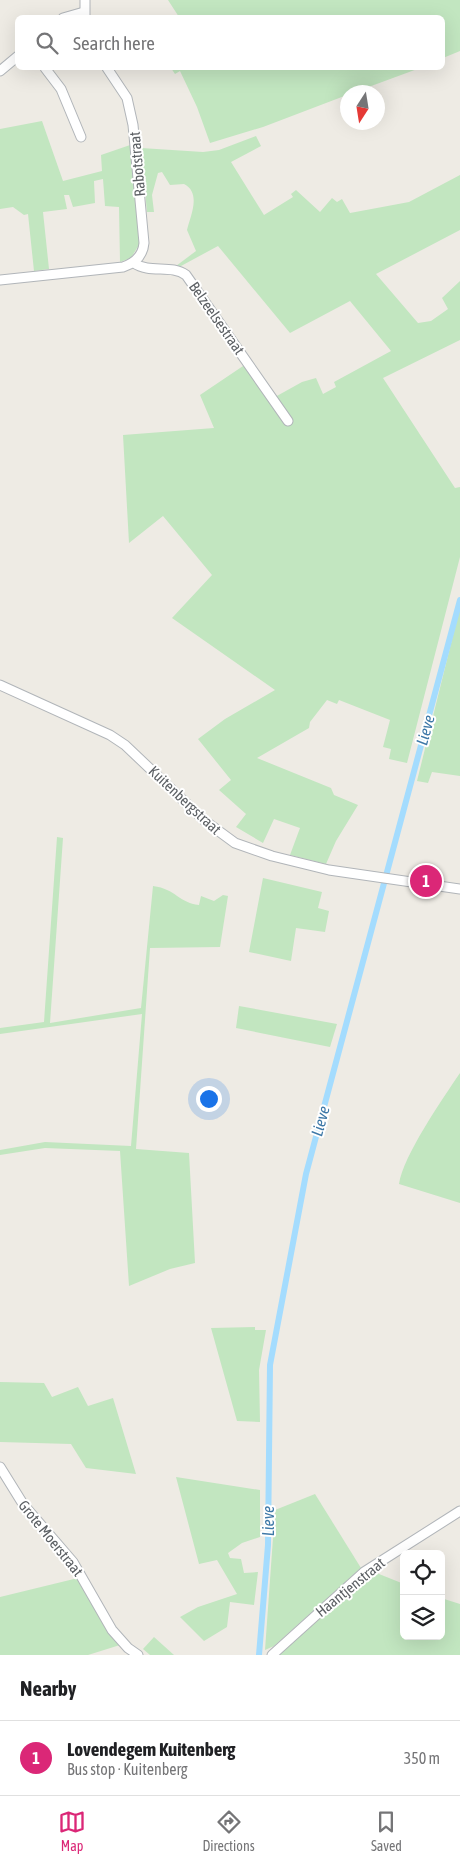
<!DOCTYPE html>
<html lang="en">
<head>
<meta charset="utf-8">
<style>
  :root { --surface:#fff; --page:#f2f2f2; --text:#202124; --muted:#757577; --line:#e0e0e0; --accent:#db2777 }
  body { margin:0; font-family:"Asap Condensed",sans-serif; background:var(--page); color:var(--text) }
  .controls { position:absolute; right:15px; bottom:15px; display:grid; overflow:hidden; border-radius:8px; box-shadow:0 5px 20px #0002 }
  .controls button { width:45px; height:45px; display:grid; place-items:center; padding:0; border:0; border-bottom:1px solid var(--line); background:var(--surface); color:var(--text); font:25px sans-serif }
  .compass { position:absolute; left:340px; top:85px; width:45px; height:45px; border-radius:50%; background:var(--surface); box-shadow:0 5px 20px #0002; rotate:192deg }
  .you { position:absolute; left:208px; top:1098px; width:18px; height:18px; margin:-12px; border:4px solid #fff; border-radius:50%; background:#1a73e8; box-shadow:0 0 0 8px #1a73e833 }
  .badge { display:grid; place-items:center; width:32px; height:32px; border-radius:50%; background:var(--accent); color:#fff; font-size:16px; font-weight:700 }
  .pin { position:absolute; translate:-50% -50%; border:2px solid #fff; box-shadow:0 1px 5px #0006 }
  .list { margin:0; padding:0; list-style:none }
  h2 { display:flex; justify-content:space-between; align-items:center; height:65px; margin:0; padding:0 20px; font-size:21px }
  h2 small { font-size:16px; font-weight:400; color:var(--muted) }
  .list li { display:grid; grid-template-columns:32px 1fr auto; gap:15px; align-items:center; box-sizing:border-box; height:75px; padding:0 20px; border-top:1px solid var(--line) }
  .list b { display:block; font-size:19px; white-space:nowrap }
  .list p { margin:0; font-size:16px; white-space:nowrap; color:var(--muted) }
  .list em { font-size:16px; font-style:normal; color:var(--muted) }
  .icon { flex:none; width:28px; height:28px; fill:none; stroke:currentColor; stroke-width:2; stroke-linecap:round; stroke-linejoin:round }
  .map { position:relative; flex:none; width:460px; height:1655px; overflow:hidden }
  .search { position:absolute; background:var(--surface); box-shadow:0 5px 20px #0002; left:15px; right:15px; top:15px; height:55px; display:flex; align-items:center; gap:12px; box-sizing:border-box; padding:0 18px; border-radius:8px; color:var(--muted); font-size:19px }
  .sheet { height:140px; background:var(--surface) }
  nav { display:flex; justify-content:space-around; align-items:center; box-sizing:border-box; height:70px; border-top:1px solid var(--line); background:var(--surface); font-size:14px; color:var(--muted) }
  nav a { display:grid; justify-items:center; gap:2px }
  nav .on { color:var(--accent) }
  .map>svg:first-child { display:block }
</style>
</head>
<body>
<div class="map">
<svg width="460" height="1655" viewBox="0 0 460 1655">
  <rect width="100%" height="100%" fill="#eeebe4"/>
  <!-- green -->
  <g fill="#c2e6c0">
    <path d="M 168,0 L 460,0 L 460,51 L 443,58 L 442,18 L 179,17 Z"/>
    <path d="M 171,68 L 420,68 L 355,92 L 348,92 L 347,95 L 263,127 L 210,143 L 197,107 L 180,71 L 175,74 Z"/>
    <path d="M 42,121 L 63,181 L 102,171 L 101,155 L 133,144 L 140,243 L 131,258 L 120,262 L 119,207 L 105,206 L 103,179 L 94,181 L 95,203 L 73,207 L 69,195 L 64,195 L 67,209 L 43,212 L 49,269 L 34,271 L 28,214 L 24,215 L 13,207 L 0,209 L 0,129 Z"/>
    <path d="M 256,136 L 261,146 L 231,162 L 264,215 L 293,197 L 291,194 L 296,190 L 320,212 L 332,198 L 337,202 L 342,199 L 350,213 L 409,202 L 460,175 L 460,230 L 376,274 L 418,323 L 431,321 L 448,309 L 442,298 L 460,281 L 460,340 L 383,378 L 455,488 L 460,487 L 460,557 L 407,763 L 389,759 L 391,749 L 383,747 L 390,720 L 339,700 L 337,704 L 327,700 L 310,722 L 309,728 L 257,758 L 331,788 L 334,795 L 358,805 L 336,841 L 326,864 L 290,855 L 300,828 L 274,819 L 263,843 L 236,827 L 246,814 L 219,790 L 231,780 L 198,739 L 225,719 L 275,690 L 172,618 L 212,575 L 163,516 L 129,543 L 123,435 L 214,428 L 200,395 L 246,364 L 288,425 L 291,423 L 275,397 L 302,382 L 316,378 L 323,394 L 336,387 L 334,382 L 391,351 L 350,301 L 290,333 L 218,246 L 181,266 L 176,266 L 196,251 L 187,230 C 190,217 202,193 184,184 L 170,185 L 162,172 L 158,173 L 152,195 L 154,212 L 147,212 L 141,148 L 203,152 L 219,150 Z"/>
    <path d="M 460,607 L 460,776 L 432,772 L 428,783 L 417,781 Z"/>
    <path d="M 57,837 L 63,838 L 50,1023 L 141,1008 L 153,886 C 176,889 179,903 199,905 L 201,896 L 214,901 L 223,895 L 228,896 L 220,947 L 150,948 L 136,1149 L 189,1153 L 195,1263 L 170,1269 L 129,1286 L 120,1151 L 45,1148 L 0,1155 L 0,1150 L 45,1142 L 131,1146 L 142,1014 L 0,1034 L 0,1028 L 44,1022 Z"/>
    <path d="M 263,878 L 322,892 L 318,908 L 329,911 L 325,932 L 296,928 L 291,961 L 249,952 Z"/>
    <path d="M 239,1006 L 337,1024 L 330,1047 L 236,1028 Z"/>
    <path d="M 460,1073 L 460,1203 L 399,1184 C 403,1156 443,1098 460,1073 Z"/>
    <path d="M 255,1327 L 255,1330 L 266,1330 L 259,1370 L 260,1422 L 237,1421 L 211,1328 Z"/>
    <path d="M 0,1382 L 44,1383 L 52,1397 L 78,1387 L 88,1406 L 113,1398 L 136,1474 L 86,1468 L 71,1444 L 0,1442 Z"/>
    <path d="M 176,1477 L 260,1490 L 260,1537 L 242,1543 L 228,1553 L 230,1558 L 241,1559 L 244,1573 L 258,1572 L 254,1605 L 230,1602 L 227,1627 L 204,1641 L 180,1617 L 198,1607 L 237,1594 L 217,1560 L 199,1564 Z"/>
    <path d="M 315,1494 L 361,1568 L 274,1646 L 265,1650 L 275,1510 Z"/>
    <path d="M 369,1570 L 404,1584 L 404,1636 L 441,1636 L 441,1598 L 460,1604 L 460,1655 L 274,1655 Z"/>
    <path d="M 78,1578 L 111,1636 L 120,1645 L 88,1655 L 0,1655 L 0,1597 Z"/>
    <path d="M 154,1637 L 174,1655 L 150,1655 L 143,1649 Z"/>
  </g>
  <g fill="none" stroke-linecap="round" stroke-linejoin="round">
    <!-- canal -->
    <path stroke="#a4dcfe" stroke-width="6" d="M 259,1655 L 268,1545 L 270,1365 L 306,1174 L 460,600"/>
    <!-- minor casing -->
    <g stroke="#b1b5b9" stroke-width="11">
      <g id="minor">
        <path d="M 85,17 L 85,0"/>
        <path d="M 63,18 L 84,12"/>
        <path d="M 45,68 L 61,89 L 81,137"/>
        <path d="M 0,71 L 18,56"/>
        <path d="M 134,263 C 150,274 171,264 186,275 L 288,421"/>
        <path d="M 0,280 L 123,267 C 135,263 143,255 144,243 L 133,125 L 127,98 L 107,68"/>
        <path d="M 0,685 L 110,735 L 125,745 L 205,821 L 235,843 L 272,856 L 329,870 L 460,889"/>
        <path d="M 0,1467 L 23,1504 L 73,1562 L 112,1630 L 128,1648 L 138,1655"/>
        <path d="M 272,1655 L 364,1572 L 460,1511"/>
      </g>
    </g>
    <!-- minor -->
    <use href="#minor" stroke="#fff" stroke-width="9"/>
  </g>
  <g text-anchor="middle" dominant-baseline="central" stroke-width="4" stroke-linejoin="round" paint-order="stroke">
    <!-- street labels -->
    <g font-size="15" fill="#5c6064" stroke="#fff">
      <text transform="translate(137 164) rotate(-95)">Rabotstraat</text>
      <text transform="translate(217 318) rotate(55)">Belzeelsestraat</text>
      <text transform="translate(185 800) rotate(43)">Kuitenbergstraat</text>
      <text transform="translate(51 1538) rotate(51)">Grote Moerstraat</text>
      <text transform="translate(350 1587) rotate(-39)">Haantjenstraat</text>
    </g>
    <!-- water labels -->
    <g font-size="16" font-style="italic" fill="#3e78a7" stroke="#fff">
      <text transform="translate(425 730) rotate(-75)">Lieve</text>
      <text transform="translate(320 1121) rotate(-75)">Lieve</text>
      <text transform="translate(268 1521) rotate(-90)">Lieve</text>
    </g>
  </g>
</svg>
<div class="controls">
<button><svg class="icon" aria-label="locate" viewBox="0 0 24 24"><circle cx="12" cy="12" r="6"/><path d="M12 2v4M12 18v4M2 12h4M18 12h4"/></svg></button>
<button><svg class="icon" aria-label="layers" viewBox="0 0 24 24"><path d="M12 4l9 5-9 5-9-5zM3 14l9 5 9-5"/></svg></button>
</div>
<svg class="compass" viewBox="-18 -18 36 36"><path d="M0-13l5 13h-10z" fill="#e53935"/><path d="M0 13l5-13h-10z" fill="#757577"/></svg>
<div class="you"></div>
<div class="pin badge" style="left:426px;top:881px">1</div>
<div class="search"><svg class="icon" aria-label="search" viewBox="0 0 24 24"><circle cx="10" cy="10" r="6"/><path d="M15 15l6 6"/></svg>Search here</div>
</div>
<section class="sheet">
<h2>Nearby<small></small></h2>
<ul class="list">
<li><span class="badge">1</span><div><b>Lovendegem Kuitenberg</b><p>Bus stop · Kuitenberg</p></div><em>350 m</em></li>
</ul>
</section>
<nav>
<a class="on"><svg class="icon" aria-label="map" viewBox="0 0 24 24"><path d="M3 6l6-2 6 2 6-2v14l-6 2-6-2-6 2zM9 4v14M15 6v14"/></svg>Map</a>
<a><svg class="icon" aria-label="directions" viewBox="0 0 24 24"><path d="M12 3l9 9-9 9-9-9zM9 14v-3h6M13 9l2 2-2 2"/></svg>Directions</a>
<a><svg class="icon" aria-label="saved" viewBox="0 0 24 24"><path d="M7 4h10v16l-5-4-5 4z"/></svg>Saved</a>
</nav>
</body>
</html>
